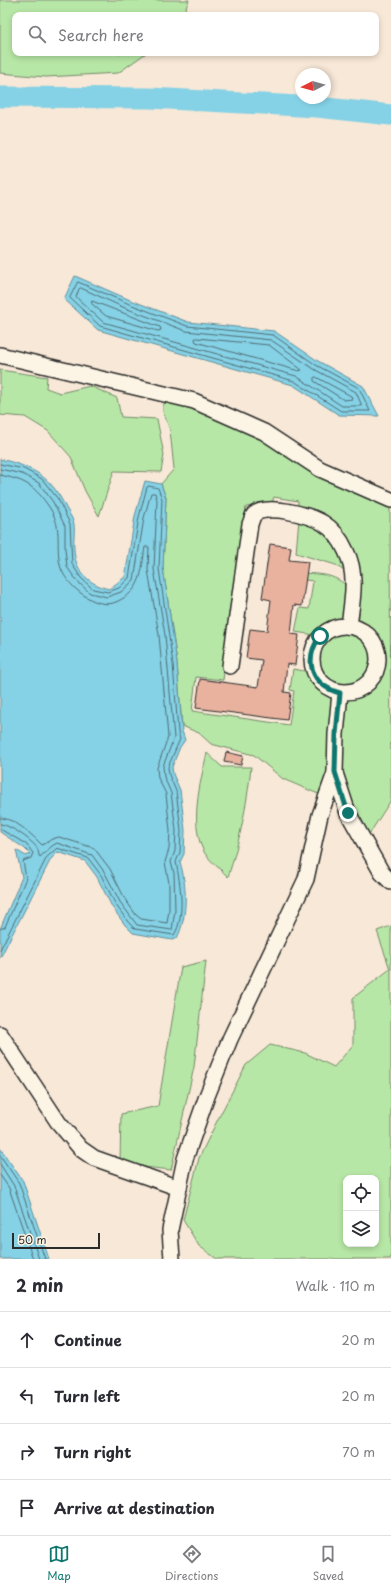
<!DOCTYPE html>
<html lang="en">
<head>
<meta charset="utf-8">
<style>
  :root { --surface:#fff; --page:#f7f7f7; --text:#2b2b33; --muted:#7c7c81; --line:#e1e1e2; --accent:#0f766e }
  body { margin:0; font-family:"Playpen Sans",sans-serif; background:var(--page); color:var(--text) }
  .controls { position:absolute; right:12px; bottom:12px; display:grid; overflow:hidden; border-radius:8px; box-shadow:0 2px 6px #0003 }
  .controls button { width:36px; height:36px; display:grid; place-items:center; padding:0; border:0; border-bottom:1px solid var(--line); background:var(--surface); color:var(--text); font:20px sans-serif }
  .compass { position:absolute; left:295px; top:68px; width:36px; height:36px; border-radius:50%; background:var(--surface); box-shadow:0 2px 6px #0003; rotate:265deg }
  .scale { position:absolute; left:12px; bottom:10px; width:88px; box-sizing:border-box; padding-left:4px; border:2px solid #2b2b2b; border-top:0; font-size:11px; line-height:14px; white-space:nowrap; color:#2b2b2b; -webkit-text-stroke:3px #fcf5e5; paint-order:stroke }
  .stop { position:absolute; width:12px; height:12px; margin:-9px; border:3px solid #0f766e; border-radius:50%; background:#fff }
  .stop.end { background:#0f766e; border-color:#fff; box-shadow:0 1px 4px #0008 }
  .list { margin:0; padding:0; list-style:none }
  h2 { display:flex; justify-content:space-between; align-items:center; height:52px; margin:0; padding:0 16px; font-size:17px }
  h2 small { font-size:13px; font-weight:400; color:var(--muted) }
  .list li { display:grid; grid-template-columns:26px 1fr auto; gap:12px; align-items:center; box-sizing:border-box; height:56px; padding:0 16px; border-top:1px solid var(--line) }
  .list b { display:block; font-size:15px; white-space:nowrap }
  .list em { font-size:13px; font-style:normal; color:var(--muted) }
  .icon { flex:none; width:22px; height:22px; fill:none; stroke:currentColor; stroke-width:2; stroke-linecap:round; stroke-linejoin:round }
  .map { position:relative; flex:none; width:391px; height:1259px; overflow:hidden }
  .search { position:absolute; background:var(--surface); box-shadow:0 2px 6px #0003; left:12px; right:12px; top:12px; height:44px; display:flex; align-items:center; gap:10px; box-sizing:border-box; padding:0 14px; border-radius:8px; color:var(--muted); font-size:15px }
  .sheet { height:276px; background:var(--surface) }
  nav { display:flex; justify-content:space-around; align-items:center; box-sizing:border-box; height:56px; border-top:1px solid var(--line); background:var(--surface); font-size:11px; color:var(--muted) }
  nav a { display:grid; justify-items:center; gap:2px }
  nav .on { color:var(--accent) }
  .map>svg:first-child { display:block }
</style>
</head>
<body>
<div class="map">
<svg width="391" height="1259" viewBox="0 0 391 1259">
  <rect width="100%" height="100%" fill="#f8e8d7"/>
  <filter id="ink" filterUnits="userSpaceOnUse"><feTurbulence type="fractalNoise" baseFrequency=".025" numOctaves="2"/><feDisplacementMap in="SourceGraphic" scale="8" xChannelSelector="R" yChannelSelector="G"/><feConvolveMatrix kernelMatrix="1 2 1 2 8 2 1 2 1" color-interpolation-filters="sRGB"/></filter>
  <g filter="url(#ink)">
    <!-- green -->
    <g fill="#b7e7a6" stroke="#718968" fill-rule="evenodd">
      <path d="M 0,0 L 189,0 L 183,15 L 15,15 L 15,53 L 146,53 L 118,73 L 46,77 L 0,73 Z"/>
      <path d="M 0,370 L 47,377 L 46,388 L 60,393 L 90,386 L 117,398 L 121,417 L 157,419 L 164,455 L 161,472 L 114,471 L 99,516 L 85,491 L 71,457 L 48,431 L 25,417 L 0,415 Z"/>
      <path d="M 168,400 L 193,407 L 260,437 L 315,475 L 390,505 L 391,800 L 368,836 C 355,819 339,781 339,759 C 340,739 344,718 346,698 C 353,695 360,694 367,690 C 383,678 388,653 375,636 C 370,630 360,627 357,620 L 350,549 L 298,508 L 298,501 L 274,497 L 272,503 L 246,507 L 223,680 L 196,677 L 192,711 L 289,725 L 294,691 L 290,690 L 293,669 L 310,672 L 317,685 L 333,695 L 331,760 L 323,796 L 283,779 L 254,755 L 211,744 L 199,733 L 182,726 L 177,663 L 163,568 L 166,498 L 161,484 L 174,469 L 170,430 L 163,412 L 163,405 Z"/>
      <path d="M 299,519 C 324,527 339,547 345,572 L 336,565 L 296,553 Z"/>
      <path d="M 293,572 C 314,575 330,571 347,586 L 344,620 L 330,624 L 315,635 L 295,632 L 300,608 L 309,609 L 313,581 L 292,578 Z"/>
      <circle cx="345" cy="659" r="26"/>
      <path d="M 207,753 L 222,767 L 251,767 C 247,805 240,840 228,877 C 222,870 212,863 206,855 C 188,828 200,783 207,753 Z"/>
      <path d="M 391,926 L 391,1259 L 217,1259 L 199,1246 L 183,1220 L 199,1158 L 218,1119 L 246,1065 L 270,1045 L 305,1053 L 334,1067 L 353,1045 L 353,998 L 390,969 L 377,931 ZM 346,1178 L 376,1178 L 376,1244 L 346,1244 Z"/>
      <path d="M 206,961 L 194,1067 L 171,1170 L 136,1166 L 120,1162 L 121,1114 L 158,1106 L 181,967 Z"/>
    </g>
    <!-- water -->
    <g fill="#85d1e5" stroke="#618f9b">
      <path d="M 75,276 L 128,299 L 188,322 L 274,331 L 318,361 L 363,386 L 379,416 L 339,415 L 293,385 L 98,330 L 64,299 Z"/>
      <path d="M 0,459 C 33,467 51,476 66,508 C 69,513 73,519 74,524 C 75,532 73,541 74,549 C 75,571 88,584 109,589 L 125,577 L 135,516 L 145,481 L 161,484 L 166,498 L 163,568 L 177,663 L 182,731 L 185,740 L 180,747 L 172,767 L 173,774 L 180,790 L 185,830 L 184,854 L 180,862 C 187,885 188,917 177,938 L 172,940 L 133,933 L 125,925 L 112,907 L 97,877 L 85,861 L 58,852 L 51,859 L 0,958 L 0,929 L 22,877 L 16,850 L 26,856 L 30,854 L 24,848 L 0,832 Z"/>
      <path d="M 0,1148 L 23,1181 L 49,1259 L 0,1259 Z"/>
    </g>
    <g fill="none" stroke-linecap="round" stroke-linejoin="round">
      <!-- shore -->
      <g stroke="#4f6d75" stroke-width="1">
        <path d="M 78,282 L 127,303 L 187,326 L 273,335 L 316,365 L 359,388 L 370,411 L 341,411 L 294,381 L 100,326 L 70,298 Z"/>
        <path d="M 81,288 L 125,308 L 186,331 L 271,340 L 314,369 L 356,392 L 362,406 L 342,406 L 296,376 L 103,322 L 76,297 L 79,289 Z"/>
        <path d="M 92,301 L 160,327 L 161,330 L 158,331 L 106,316 L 92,304 Z"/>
        <path d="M 197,338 L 269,345 L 302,370 L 299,371 L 196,342 L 195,339 Z"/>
        <path d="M 316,377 L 351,396 L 352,399 L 344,400 L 314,381 L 314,378 Z"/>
        <path d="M 0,464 L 24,469 L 42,479 L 58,499 L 70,524 L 72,564 L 81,578 L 93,589 L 108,592 L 119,588 L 129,578 L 139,517 L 147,487 L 149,486 L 158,488 L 162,499 L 159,569 L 173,664 L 178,732 L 180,739 L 168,767 L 169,775 L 176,791 L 181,830 L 180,852 L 176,862 C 180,883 186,916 174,935 L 135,929 L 128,922 L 116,905 L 101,875 L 88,858 L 57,848 L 47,857 L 0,950"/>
        <path d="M 0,469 L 22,474 L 39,483 L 53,502 L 65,526 L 65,549 L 67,567 L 77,581 L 90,593 L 107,597 L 121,592 L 134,580 L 144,518 L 151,493 L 155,493 L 157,500 L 154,569 L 165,635 L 174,738 L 163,766 L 164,777 L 171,793 L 176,830 L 175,851 L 171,862 L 174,873 L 175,910 L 172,930 L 137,925 L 120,902 L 105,873 L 92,855 L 57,843 L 52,846 L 40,857 C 38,855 39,851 37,848 C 33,841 9,824 0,824"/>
        <path d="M 0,475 C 23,480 33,484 47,504 C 64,527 55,541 60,565 C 64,584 96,611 116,602 C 143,590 141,572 145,547 L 149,547 L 148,570 L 159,635 L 168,737 L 157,768 L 158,778 L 166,794 L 170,831 L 169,849 L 165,862 L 169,883 L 169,910 L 167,923 L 141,919 L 136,915 L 125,899 L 110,869 L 94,848 L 59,837 L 52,839 L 42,845 C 32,835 15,818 0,818"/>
        <path d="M 0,829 L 26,844 L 33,853 L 31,858 L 23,861 L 26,878 L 5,927 L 0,929"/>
        <path d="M 0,1155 L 19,1183 L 45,1259"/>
        <path d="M 0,1164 L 14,1186 L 39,1259"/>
        <path d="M 0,1175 L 9,1188 L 33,1259"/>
      </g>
      <!-- river -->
      <path stroke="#85d1e5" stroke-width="21" d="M 0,97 L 150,98 L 317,107 L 391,115"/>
    </g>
    <!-- building -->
    <g fill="#e9b29f" stroke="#2b2b2b">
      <path d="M 270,544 L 291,547 L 289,560 L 308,562 L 302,606 L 294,605 L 291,634 L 299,635 L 295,665 L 287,664 L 284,692 L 291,693 L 287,720 L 196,708 L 200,679 L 258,687 L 262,660 L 246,658 L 250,629 L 267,631 L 271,600 L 262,598 Z"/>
      <path d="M 226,752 L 243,756 L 241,765 L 224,762 Z"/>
    </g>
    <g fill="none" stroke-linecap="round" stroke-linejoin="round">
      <!-- minor casing -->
      <g stroke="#2b2b2b" stroke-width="18">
        <g id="minor">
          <path d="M 0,355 L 194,401 L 264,432 L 320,469 L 391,500"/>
          <circle cx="345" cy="659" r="33"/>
          <path d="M 230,666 L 250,524 C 251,522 252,518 253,516 C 263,502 311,515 323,523 C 333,529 341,540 346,551 C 358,575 352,601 349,626"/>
          <path d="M 335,773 L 348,813 L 382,873 L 391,882"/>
          <path d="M 0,1034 L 58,1122 L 81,1149 L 94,1158 L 179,1188"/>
          <path d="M 172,1259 L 170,1230 L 185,1159 L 207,1096 L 230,1039 L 306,879 L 320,815 L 335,773 L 336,734 L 340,693"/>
        </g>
      </g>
      <!-- minor -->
      <use href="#minor" stroke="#fcf5e5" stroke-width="15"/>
    </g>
  </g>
  <g fill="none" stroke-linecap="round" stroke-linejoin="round" filter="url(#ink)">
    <!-- route -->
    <path stroke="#0f766e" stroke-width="5" d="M 320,636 C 303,661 311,685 340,693 L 336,734 L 335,772 L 348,813"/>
  </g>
</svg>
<div class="controls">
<button><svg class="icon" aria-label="locate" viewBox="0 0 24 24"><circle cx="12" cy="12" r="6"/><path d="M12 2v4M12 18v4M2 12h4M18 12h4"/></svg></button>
<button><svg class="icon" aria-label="layers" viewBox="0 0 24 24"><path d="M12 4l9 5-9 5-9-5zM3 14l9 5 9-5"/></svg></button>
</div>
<svg class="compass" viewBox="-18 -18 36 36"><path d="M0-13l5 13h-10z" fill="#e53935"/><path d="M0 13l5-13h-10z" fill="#7c7c81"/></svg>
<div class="scale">50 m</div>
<div class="stop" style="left:320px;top:636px"></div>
<div class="stop end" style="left:348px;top:813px"></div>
<div class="search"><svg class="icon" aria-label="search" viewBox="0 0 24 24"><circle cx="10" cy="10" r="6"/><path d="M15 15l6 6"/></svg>Search here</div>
</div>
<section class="sheet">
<h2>2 min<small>Walk · 110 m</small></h2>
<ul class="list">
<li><svg class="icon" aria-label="ahead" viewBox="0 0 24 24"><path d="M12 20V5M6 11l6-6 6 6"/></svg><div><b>Continue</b></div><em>20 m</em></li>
<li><svg class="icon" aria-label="left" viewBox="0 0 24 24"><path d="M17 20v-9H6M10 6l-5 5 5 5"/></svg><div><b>Turn left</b></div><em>20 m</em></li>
<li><svg class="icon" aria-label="right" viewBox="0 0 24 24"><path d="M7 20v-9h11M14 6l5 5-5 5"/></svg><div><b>Turn right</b></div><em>70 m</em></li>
<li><svg class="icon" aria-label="arrive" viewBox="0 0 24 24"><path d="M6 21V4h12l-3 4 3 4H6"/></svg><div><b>Arrive at destination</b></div></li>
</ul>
</section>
<nav>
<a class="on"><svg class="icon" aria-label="map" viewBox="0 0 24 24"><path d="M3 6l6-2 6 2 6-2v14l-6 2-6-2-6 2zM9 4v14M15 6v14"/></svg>Map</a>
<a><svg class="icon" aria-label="directions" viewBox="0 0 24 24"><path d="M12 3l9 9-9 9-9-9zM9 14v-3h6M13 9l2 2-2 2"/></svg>Directions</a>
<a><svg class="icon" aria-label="saved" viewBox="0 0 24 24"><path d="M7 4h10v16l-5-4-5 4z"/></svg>Saved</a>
</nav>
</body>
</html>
